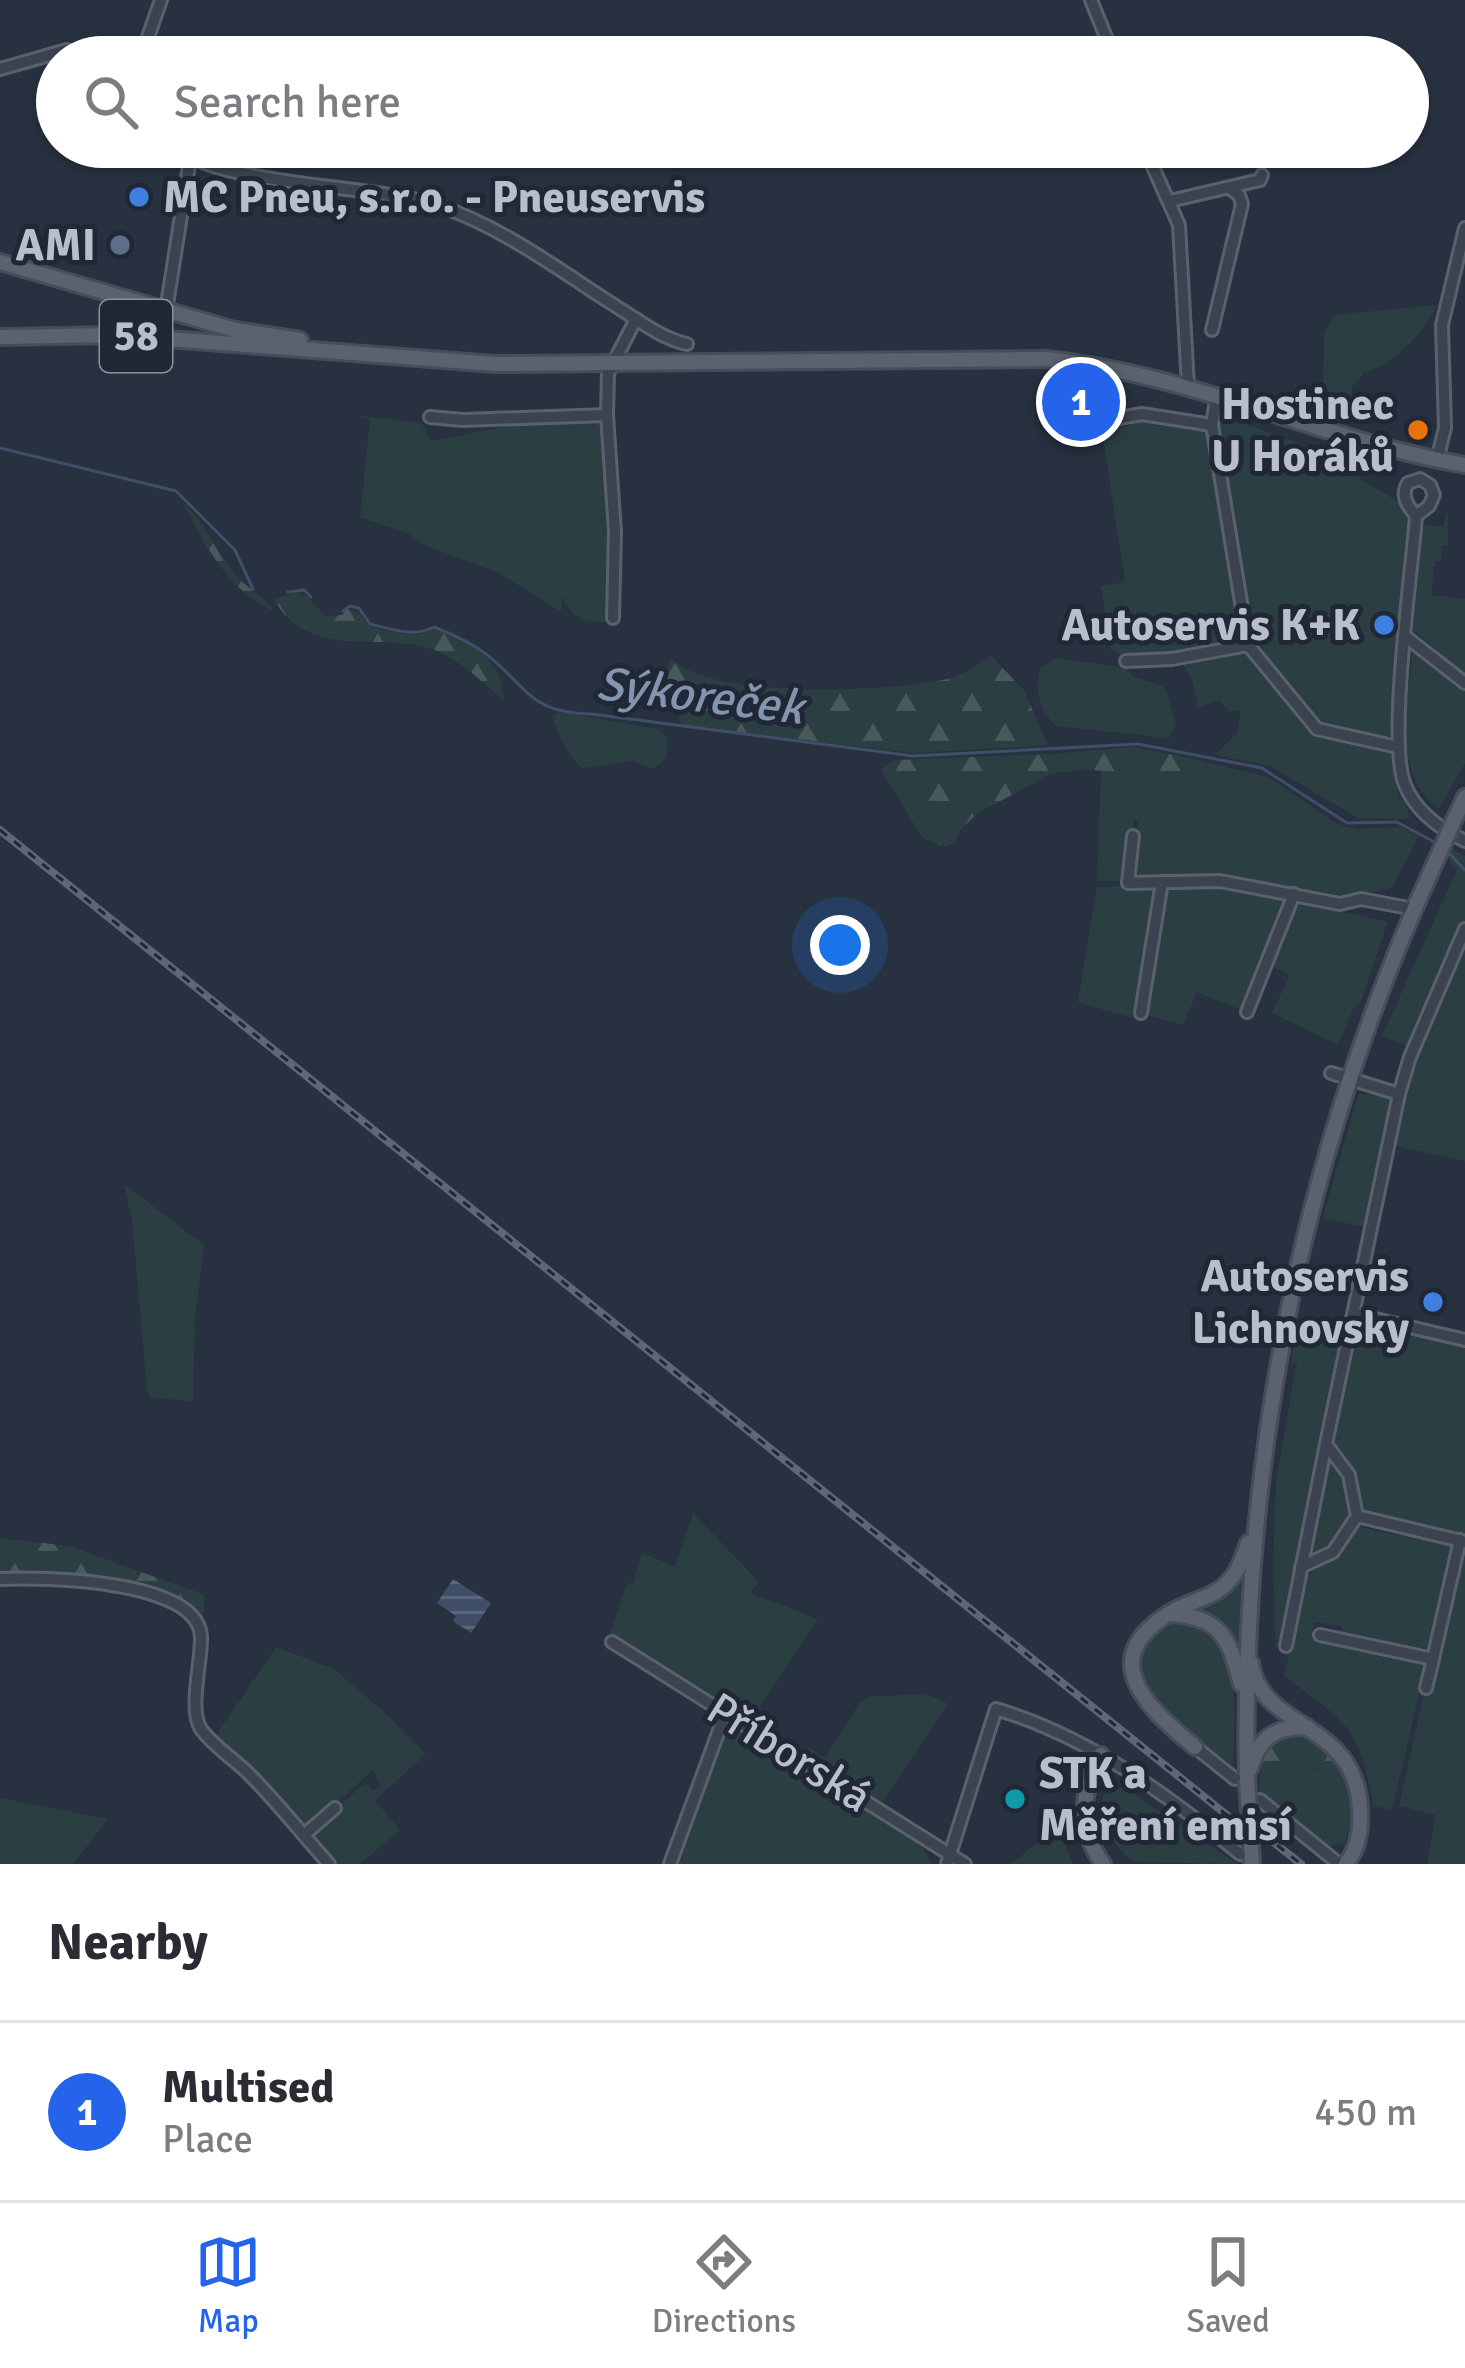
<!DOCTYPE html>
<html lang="en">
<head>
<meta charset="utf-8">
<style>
  :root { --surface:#fff; --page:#f2f2f3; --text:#2b2b33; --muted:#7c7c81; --line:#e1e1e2; --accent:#2563eb }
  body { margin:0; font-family:Signika,sans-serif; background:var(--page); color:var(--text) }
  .you { position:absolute; left:840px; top:945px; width:42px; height:42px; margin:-30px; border:9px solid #fff; border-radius:50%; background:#1a73e8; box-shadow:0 0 0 18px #1a73e833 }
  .badge { display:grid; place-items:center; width:78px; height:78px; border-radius:50%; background:var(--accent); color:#fff; font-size:39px; font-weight:700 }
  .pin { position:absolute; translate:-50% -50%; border:6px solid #fff; box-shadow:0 3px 12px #0006 }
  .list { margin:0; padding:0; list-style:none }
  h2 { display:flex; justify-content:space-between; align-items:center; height:156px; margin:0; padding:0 48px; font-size:51px }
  h2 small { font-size:39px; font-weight:400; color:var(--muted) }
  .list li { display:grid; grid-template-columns:78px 1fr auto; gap:36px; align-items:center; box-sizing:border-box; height:180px; padding:0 48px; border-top:3px solid var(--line) }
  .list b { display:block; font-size:45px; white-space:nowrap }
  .list p { margin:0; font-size:39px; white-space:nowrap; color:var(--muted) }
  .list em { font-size:39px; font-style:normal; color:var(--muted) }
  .icon { flex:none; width:66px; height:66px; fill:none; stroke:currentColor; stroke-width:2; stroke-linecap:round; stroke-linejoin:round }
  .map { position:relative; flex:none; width:1465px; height:1864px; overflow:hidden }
  .search { position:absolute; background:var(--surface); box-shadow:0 3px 9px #0004; left:36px; right:36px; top:36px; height:132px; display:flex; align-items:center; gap:30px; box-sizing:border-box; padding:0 42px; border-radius:66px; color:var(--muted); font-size:45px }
  .sheet { height:336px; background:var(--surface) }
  nav { display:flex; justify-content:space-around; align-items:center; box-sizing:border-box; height:168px; border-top:3px solid var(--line); background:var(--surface); font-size:33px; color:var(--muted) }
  nav a { display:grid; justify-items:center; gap:6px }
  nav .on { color:var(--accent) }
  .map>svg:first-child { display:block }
</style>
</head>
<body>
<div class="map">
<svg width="1465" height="1864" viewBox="0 0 1465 1864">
  <defs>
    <pattern id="forest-firs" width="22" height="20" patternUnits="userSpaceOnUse" patternTransform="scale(3)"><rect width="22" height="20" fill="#2b3f42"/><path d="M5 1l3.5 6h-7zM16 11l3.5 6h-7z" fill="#48595c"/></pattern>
    <pattern id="water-rules" width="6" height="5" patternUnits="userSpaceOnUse" patternTransform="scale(3)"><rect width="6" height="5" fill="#404e67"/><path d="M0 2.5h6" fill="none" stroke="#5a667b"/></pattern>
  </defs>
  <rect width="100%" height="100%" fill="#283140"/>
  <!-- green -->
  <g fill="#2b3f42">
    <path d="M 1437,305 C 1423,335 1398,359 1366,373 L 1362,371 L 1363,375 L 1352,387 L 1352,404 L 1323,405 L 1324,332 L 1335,315 Z"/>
    <path d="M 1217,414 L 1304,445 L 1402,504 L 1405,517 L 1410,519 L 1391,735 L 1387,738 L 1315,720 L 1256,650 Z"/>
    <path d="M 355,415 L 422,423 L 430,441 L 524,423 L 601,419 L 609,529 L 609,621 C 583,624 573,619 562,596 L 561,612 L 499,573 L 419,543 L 407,532 L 360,518 L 370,420 Z"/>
    <path d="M 1134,418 L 1209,431 L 1243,641 C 1208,648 1141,670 1111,650 L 1101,586 L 1125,582 L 1101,424 L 1120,420 L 1122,427 L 1130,426 Z"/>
    <path d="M 1448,509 L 1448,546 L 1442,546 L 1441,562 L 1435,561 L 1431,595 L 1465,599 L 1465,675 L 1413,630 L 1423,524 L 1443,527 Z"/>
    <path d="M 1244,652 L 1312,730 L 1391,749 L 1399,799 L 1405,801 L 1410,819 L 1358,818 L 1270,766 L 1215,755 L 1237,733 L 1241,710 L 1230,712 L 1219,700 L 1199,708 L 1192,680 L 1183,664 Z"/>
    <path d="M 1412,654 L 1421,654 L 1465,689 L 1465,763 L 1439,809 C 1391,771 1407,709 1412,654 Z"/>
    <path d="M 1057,658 L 1127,668 L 1132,676 L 1165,687 L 1176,723 L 1169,738 L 1056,726 C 1039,709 1034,690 1040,668 Z"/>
    <path d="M 558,712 L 658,729 L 668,739 L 666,758 L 653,769 L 633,761 L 583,768 C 569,759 557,733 553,717 Z"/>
    <path d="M 1181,756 L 1268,777 L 1337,824 L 1358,829 L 1402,827 L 1419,836 L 1392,888 L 1336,901 L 1219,878 L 1133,877 L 1138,821 L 1134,820 L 1126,875 L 1121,881 L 1097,881 L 1101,770 L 1143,775 L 1189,770 Z"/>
    <path d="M 1452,848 L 1465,857 L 1465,921 L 1438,976 L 1411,1047 L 1382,1036 L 1457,870 L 1448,857 Z"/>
    <path d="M 1158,885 L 1136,1019 L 1078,1002 L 1097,887 Z"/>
    <path d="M 1170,885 L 1238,886 L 1290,896 L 1244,1011 L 1197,992 L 1183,1025 L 1148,1015 L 1145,1009 L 1165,889 Z"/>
    <path d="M 1294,900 L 1330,904 L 1328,909 L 1388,922 L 1359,1006 L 1355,1005 L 1338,1045 L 1272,1013 L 1290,975 L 1268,964 Z"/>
    <path d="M 1465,944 L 1465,1161 L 1396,1146 L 1413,1065 Z"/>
    <path d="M 1358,1094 L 1389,1094 L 1397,1101 L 1369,1228 L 1323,1218 Z"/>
    <path d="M 124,1184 L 204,1245 L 195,1320 L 193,1401 L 150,1398 L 147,1389 L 132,1220 Z"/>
    <path d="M 1358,1319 L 1465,1343 L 1465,1534 L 1362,1511 L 1356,1475 L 1351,1473 L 1332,1444 Z"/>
    <path d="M 1295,1335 L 1343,1345 L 1276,1652 L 1273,1565 L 1276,1482 L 1297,1362 L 1291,1364 Z"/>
    <path d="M 1329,1456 C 1362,1494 1353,1542 1305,1560 Z"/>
    <path d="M 693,1513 L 759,1582 L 750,1593 L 818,1619 L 751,1721 L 609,1636 L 627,1583 L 633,1584 L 642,1553 L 675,1567 Z"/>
    <path d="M 1354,1526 L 1454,1547 L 1426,1653 L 1345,1635 L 1341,1626 L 1315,1622 L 1312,1639 L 1426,1664 L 1392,1810 L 1373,1806 C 1360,1724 1345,1722 1284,1676 L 1305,1578 L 1340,1551 Z"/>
    <path d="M 1465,1550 L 1465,1864 L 1427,1864 L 1436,1815 L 1399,1806 L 1425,1690 L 1431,1691 Z"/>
    <path d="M 1242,1570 L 1238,1647 L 1216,1620 L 1190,1610 Z"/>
    <path d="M 1182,1620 C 1247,1630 1233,1718 1234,1767 C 1202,1742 1120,1694 1144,1646 C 1151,1630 1166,1622 1182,1620 Z"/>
    <path d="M 276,1647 L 334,1669 L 391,1718 L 426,1754 L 375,1800 L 400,1830 L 360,1864 L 333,1864 L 325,1848 L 320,1850 L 307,1835 L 365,1783 L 373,1791 L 380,1785 L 373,1770 L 304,1832 L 215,1737 Z"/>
    <path d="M 927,1694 L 948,1704 L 881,1804 L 803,1755 L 808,1748 L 825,1758 L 859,1704 L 868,1697 Z"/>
    <path d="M 736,1726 L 920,1843 L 931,1864 L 678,1864 L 724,1732 Z"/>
    <path d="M 1296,1760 C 1330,1768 1360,1811 1344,1844 L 1329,1846 L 1278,1806 Z"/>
    <path d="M 1124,1787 L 1237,1864 L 1133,1862 C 1112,1843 1099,1824 1103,1795 Z"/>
    <path d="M 0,1798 L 108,1819 L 73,1864 L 0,1864 Z"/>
    <path d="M 1062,1823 L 1065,1844 L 1073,1864 L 1011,1864 Z"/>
  </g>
  <!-- forest -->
  <g fill="url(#forest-firs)">
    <path d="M 183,502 C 205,523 215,549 234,573 C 246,588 265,597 274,611 C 227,589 206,547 183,502 Z"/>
    <path d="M 295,593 L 307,596 L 325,616 L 342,615 L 347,609 L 360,613 L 368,626 C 390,631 412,640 434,629 C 472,646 502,655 504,701 C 481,681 458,657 428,648 C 374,632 312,661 273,599 Z"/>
    <path d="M 991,656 L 1023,689 L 1048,745 L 914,753 L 682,725 L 664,676 L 671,658 C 710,701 897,692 951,678 C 965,674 979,663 991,656 Z"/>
    <path d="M 1134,747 L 1181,756 L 1190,771 L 1143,775 L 1084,769 L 1051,774 L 978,813 L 961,829 L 954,843 L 944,847 L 922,837 L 881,770 L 895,760 L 1054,754 Z"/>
    <path d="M 0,1538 L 69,1546 L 205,1595 L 203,1619 C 163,1592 116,1578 68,1574 C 45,1573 22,1577 0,1576 Z"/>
    <path d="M 1305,1732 C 1336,1752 1371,1802 1348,1838 C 1350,1805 1332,1767 1296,1760 L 1278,1806 L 1259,1792 L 1262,1752 L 1282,1733 Z"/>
  </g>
  <!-- water -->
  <path fill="url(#water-rules)" d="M 453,1579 L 491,1603 L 471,1633 L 453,1621 L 456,1616 L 437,1603 Z"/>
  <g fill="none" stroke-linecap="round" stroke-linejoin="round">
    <!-- stream -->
    <g stroke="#404e67" stroke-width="3">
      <path d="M 0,448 L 176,491 L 235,550 L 253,589"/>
      <path d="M 288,592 L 304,590 L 311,597"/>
      <path d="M 343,611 L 350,606 L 359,608 L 370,624 C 392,629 413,638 434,627 C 452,634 470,642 486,654 C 529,688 529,713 592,714 L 913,756 L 1138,744 L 1262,768 L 1347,823 L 1397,822 L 1438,844"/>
      <path d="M 1446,850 L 1465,870"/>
    </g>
    <!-- minor casing -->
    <g stroke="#5a616d" stroke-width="16">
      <g id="minor">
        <path d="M 1091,0 L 1114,57"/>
        <path d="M 141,57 L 161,0"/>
        <path d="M 0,69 L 67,50 L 101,57"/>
        <path d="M 178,147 C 213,185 376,185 437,205 C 499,226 551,264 606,300 C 631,315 659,338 687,344"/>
        <path d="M 1144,147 L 1179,225 L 1188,386"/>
        <path d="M 1170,201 L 1260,180 L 1262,175"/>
        <path d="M 166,311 L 190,159"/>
        <path d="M 1212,330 L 1242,204 L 1239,195 L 1229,188"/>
        <path d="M 1217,394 L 1212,425 L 1248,645 L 1317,729 L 1398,747"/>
        <path d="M 430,417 L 463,420 L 607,415"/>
        <path d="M 1119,418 L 1142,414 L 1212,425"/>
        <path d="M 1437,460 L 1445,428 L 1442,325 L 1465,228"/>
        <path d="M 1416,516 L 1429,506 L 1434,495 L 1430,485 L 1420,479 L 1408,483 C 1400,496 1408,506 1416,516 C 1412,572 1387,742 1405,785 C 1416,812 1440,829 1465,841"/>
        <path d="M 613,618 L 615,532 L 607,415 L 608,373 L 636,319"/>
        <path d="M 1406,637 L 1465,683"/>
        <path d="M 1126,661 L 1172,659 L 1248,645"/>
        <path d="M 1133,836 L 1128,883 L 1220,881 L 1340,904 L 1361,899 L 1414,909"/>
        <path d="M 1247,1012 L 1294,894"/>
        <path d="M 1141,1013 L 1162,882"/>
        <path d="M 1331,1073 L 1399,1094"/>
        <path d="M 1354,1314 L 1465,1340"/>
        <path d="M 1357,1516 L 1465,1542"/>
        <path d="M 1301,1567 L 1333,1552 L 1357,1516 L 1349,1475 L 1326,1444 L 1399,1094 L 1410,1057 L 1465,929"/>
        <path d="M 0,1579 C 41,1577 199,1579 201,1637 C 202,1660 188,1710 201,1729 C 213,1746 234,1759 249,1774 C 277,1802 302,1834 329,1864"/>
        <path d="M 1320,1635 L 1433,1659 L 1460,1540"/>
        <path d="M 612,1642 L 965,1864"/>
        <path d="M 1286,1646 L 1326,1444"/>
        <path d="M 1426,1688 L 1433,1659"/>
        <path d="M 1195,1747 L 1235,1779"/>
        <path d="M 1260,1800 L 1339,1864"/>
        <path d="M 304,1835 L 335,1808"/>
        <path d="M 670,1864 L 725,1714"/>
        <path d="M 947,1864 L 996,1709 C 1089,1737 1166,1794 1240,1854"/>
      </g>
    </g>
    <!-- major casing -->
    <g stroke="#464c59" stroke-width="20">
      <g id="major">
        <path d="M 0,262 L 235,330 L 300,340"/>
        <path d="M 0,337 L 116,335 L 495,364 L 1046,359 C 1191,374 1322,440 1465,465"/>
        <path d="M 1455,818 L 1465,797"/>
        <path d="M 1168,1614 C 1221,1616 1229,1638 1241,1684"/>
        <path d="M 1251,1663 C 1261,1731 1356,1720 1360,1809 C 1361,1830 1359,1847 1346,1864"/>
        <path d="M 1195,1747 C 1143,1705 1094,1656 1175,1610 C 1191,1601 1212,1598 1226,1584 C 1238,1573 1243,1558 1248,1543"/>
        <path d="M 1101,1755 C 1081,1795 1076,1825 1103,1864"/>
        <path d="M 1250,1769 C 1259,1738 1275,1726 1307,1727"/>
        <path d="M 1247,1779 C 1240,1464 1302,1152 1434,865"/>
        <path d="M 1251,1845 L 1252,1864"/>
      </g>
    </g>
    <!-- minor -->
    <use href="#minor" stroke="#3c4350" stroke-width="10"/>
    <!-- major -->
    <use href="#major" stroke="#5a626f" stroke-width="14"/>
    <!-- rail casing -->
    <g stroke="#5f6776" stroke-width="8">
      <g id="rail">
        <path d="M 0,830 L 1238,1824"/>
        <path d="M 1263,1834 L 1301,1864"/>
      </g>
    </g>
    <!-- rail -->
    <use href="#rail" stroke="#212835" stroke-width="3" stroke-dasharray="9" stroke-linecap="butt"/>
    <!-- major-bridge casing -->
    <g stroke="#464c59" stroke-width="20" stroke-linecap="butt">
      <g id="major-bridge">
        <path d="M 1434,865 L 1455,818"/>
        <path d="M 1247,1779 L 1251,1845"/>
      </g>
    </g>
    <!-- major-bridge -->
    <use href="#major-bridge" stroke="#5a626f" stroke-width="14"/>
  </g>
  <!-- markers -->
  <g fill="#3f7fe0" stroke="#212835" stroke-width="4.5">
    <circle cx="139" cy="197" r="12"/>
    <circle cx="1384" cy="625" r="12"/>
    <circle cx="1433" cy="1302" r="12"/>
  </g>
  <circle fill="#5c6f8a" stroke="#212835" stroke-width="4.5" cx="120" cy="245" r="12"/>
  <circle fill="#e8710a" stroke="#212835" stroke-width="4.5" cx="1418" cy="430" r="12"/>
  <circle fill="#0f9aa8" stroke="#212835" stroke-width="4.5" cx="1015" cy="1799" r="12"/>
  <g text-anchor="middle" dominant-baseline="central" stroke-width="10" stroke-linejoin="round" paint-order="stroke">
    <!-- shield labels -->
    <rect fill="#212835" stroke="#8b929d" stroke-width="3" x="100" y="300" width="72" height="72" rx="9"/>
    <g font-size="42" font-weight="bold" fill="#b9bfca">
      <text x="136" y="336">58</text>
    </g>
    <!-- poi labels -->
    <g font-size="45" font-weight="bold" fill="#b9bfca" stroke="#212835" text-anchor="end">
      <text x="163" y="197" text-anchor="start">MC Pneu, s.r.o. - Pneuservis</text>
      <text x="96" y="245">AMI</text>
      <text x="1394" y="404">Hostinec<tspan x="1394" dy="52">U Horáků</tspan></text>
      <text x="1360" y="625">Autoservis K+K</text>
      <text x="1409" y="1276">Autoservis<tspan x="1409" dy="52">Lichnovsky</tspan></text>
      <text x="1039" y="1773" text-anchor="start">STK a<tspan x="1039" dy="52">Měření emisí</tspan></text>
    </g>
    <!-- street labels -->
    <g font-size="45" fill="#b9bfca" stroke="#212835">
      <text transform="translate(789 1753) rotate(32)">Příborská</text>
    </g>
    <!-- water labels -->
    <g font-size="48" font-style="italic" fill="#8394af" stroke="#212835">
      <text transform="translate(700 696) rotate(7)">Sýkoreček</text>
    </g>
  </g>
</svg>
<div class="you"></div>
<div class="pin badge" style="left:1081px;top:402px">1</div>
<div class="search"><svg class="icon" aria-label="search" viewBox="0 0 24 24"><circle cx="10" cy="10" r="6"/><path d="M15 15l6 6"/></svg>Search here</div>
</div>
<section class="sheet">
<h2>Nearby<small></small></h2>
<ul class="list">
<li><span class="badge">1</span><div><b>Multised</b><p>Place</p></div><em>450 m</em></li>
</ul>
</section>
<nav>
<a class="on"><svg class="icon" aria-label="map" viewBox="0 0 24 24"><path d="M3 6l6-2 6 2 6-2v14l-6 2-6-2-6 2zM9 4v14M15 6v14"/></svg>Map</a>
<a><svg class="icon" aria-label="directions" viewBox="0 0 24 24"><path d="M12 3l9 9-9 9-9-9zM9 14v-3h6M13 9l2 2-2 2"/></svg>Directions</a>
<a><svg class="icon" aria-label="saved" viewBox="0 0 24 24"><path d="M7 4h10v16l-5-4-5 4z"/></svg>Saved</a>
</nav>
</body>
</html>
